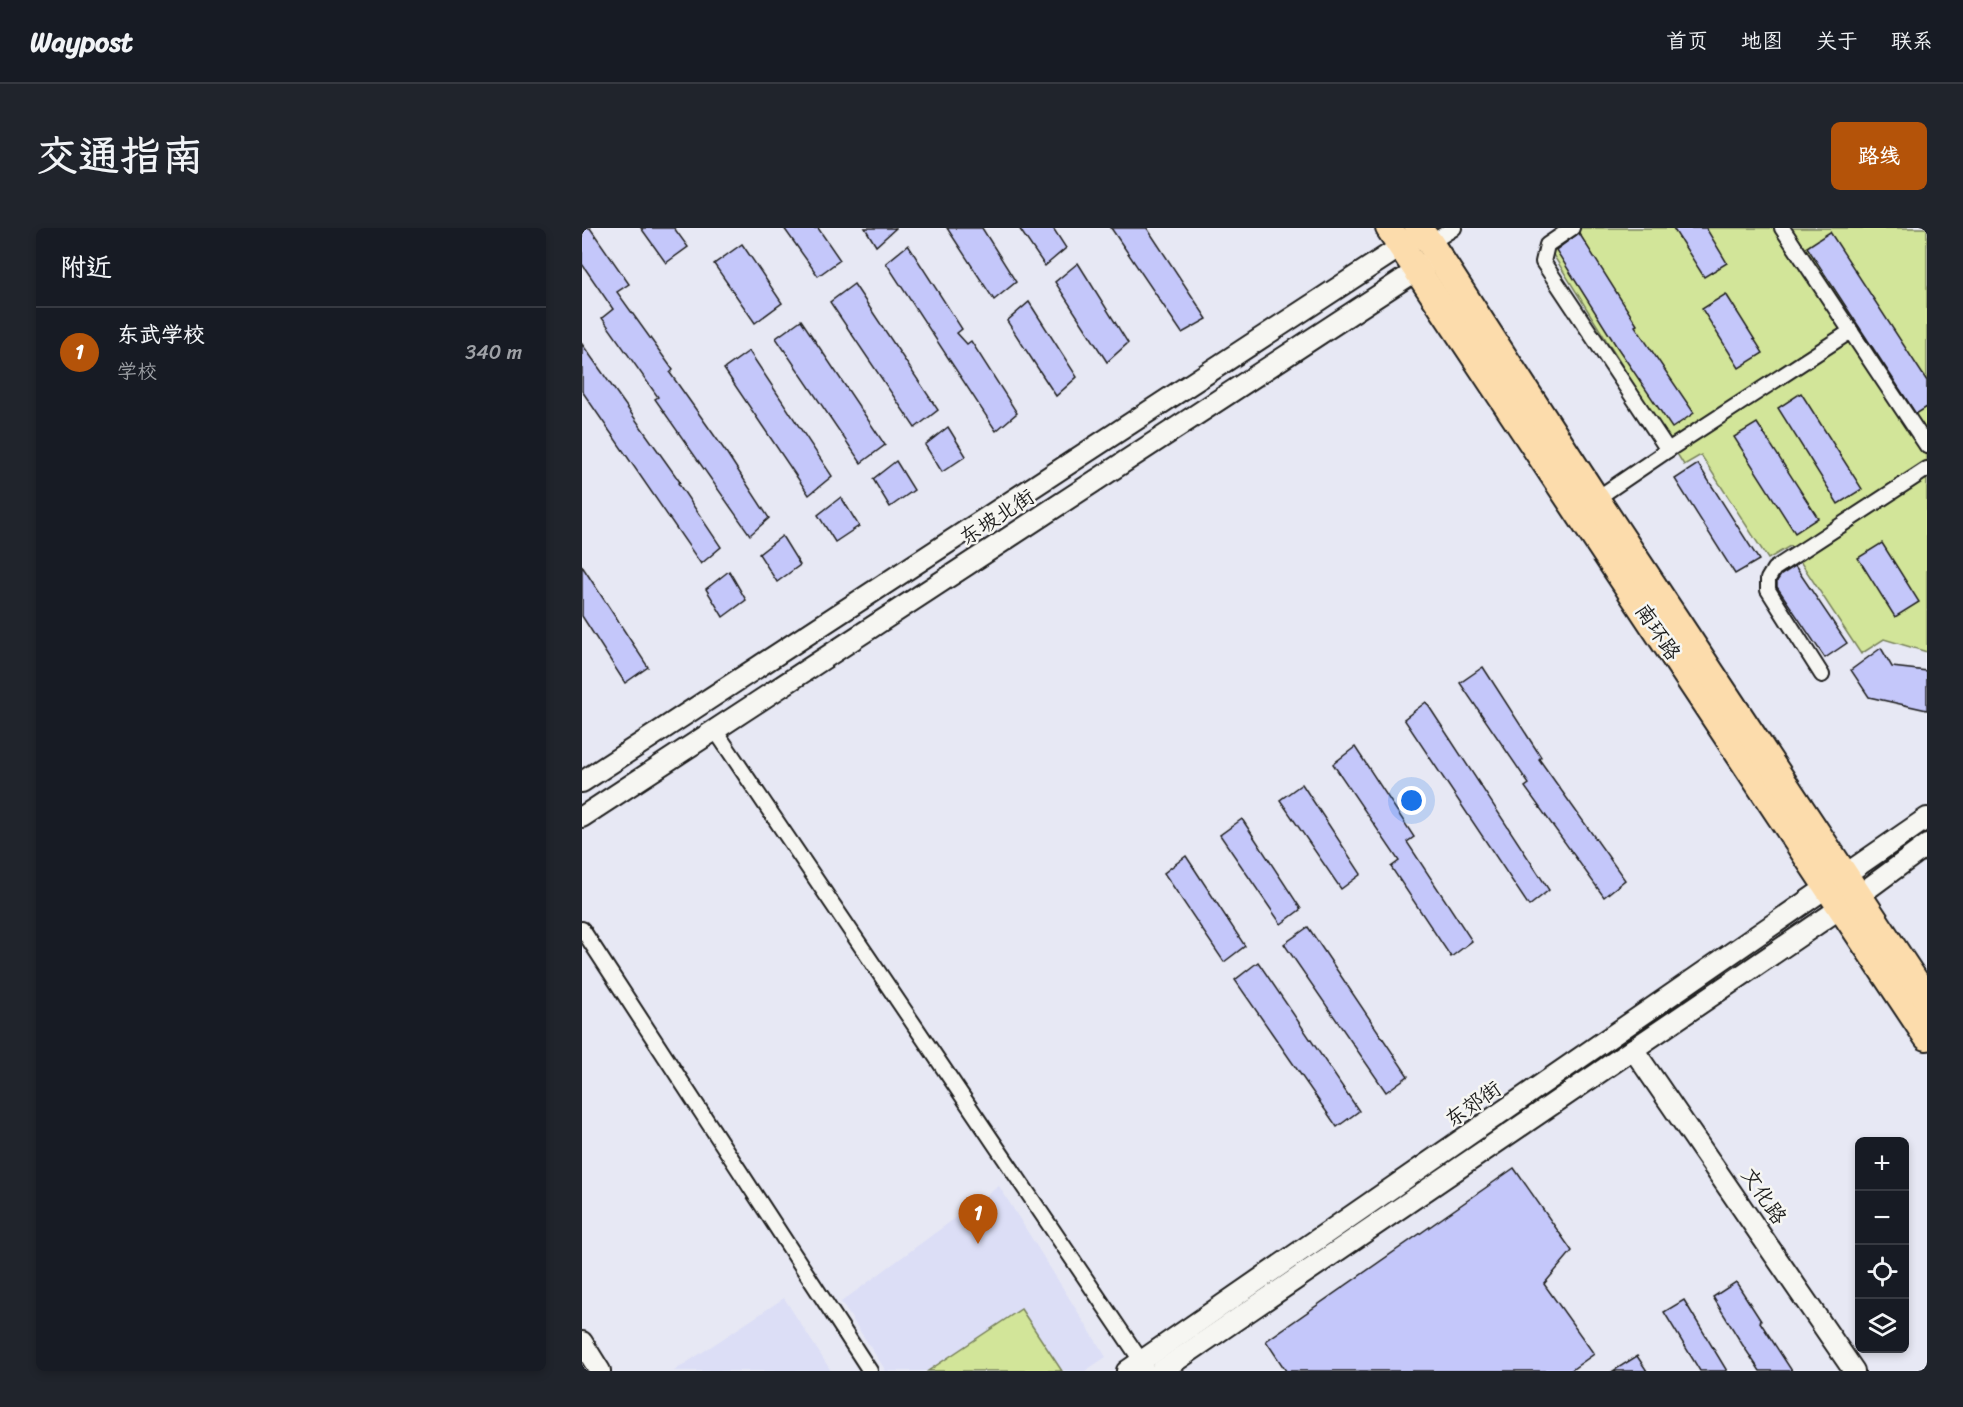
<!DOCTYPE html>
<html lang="zh">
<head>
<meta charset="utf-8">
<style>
  :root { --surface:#171b24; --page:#20242c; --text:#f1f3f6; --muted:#9ea1a6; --line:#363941; --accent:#b45309 }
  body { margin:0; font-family:Sriracha,"LXGW WenKai TC",sans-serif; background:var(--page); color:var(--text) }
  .controls { position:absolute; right:18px; bottom:18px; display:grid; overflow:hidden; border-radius:9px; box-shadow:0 3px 9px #0003 }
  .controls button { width:54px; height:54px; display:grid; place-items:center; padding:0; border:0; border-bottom:2px solid var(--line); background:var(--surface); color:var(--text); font:30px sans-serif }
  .you { position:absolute; left:830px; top:573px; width:21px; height:21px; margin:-15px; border:4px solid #fff; border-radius:50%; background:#1a73e8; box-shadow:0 0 0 9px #1a73e833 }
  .badge { display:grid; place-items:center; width:39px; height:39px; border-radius:50%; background:var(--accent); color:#fff; font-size:20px; font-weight:700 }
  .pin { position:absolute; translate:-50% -50px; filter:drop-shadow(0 2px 3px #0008) }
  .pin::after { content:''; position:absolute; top:32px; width:21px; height:18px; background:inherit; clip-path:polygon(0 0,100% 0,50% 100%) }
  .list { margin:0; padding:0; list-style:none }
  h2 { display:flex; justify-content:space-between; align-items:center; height:78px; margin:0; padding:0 24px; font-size:26px }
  h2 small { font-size:20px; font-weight:400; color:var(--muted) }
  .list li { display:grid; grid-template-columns:39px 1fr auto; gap:18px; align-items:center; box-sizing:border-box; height:90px; padding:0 24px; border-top:2px solid var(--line) }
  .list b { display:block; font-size:22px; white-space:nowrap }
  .list p { margin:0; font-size:20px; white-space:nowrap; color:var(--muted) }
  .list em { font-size:20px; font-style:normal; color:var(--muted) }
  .icon { flex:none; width:33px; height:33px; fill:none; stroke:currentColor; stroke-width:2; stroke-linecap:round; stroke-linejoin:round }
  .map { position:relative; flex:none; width:1345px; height:1143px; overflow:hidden; border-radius:9px }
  header { display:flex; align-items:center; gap:36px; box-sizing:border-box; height:84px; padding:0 30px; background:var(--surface); border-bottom:2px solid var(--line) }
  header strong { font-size:28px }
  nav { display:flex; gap:33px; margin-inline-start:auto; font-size:21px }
  .intro { display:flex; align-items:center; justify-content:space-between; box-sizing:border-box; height:144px; padding:0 36px }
  h1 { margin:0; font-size:42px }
  .button { padding:15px 27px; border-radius:9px; background:var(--accent); color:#fff; font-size:21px; font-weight:700 }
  main { display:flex; gap:36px; padding:0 36px }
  aside { flex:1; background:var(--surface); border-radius:9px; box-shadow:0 3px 9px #0003 }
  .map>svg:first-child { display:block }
</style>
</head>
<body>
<header>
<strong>Waypost</strong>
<nav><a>首页</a><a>地图</a><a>关于</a><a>联系</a></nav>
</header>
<div class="intro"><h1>交通指南</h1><a class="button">路线</a></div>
<main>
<aside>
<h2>附近<small></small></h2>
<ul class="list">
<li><span class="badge">1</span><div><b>东武学校</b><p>学校</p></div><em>340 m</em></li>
</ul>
</aside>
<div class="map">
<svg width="1345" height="1143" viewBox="0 0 1345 1143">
  <rect width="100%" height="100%" fill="#e7e8f4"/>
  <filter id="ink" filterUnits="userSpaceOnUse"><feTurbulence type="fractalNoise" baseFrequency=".0167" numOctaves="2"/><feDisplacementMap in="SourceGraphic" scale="12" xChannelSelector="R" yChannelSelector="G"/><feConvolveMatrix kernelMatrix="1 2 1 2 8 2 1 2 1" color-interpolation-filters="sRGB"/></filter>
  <g filter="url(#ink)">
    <!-- built -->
    <g fill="#dcdef6">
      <path d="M 417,958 L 524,1129 L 503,1143 L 304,1143 L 259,1074 Z"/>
      <path d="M 202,1070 L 249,1143 L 92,1143 Z"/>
    </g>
    <!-- green -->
    <g fill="#d2e599" stroke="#77805a" stroke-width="1.5">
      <path d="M 991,0 L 1345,0 L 1345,424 L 1302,411 L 1279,426 L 1208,318 L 1186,331 L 1119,227 L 1102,237 L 965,17 Z"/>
      <path d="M 439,1081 L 480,1143 L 346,1143 Z"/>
    </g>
    <!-- building -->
    <g fill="#c4c7fa" stroke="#1c1c1c" stroke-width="1.5">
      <path d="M 0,0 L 8,0 L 47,56 L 35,64 L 91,142 L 88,145 L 144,224 L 187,290 L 168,307 L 73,171 L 76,169 L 20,90 L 31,81 L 0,36 Z"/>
      <path d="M 59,0 L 92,0 L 106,19 L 84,35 Z"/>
      <path d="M 202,0 L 236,0 L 258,32 L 236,48 Z"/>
      <path d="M 283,0 L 314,0 L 294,18 Z"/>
      <path d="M 365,0 L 400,0 L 434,54 L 412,72 Z"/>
      <path d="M 437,0 L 471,0 L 484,20 L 463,38 Z"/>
      <path d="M 529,0 L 565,0 L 625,91 L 600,105 Z"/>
      <path d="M 1091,0 L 1124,0 L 1145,35 L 1122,49 Z"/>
      <path d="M 1248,4 L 1345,153 L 1345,179 L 1334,186 L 1225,19 Z"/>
      <path d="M 997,5 L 1055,97 L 1053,98 L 1112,185 L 1090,200 L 1035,119 L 974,22 Z"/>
      <path d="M 160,16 L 200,75 L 173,95 L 132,36 Z"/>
      <path d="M 326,17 L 380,101 L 375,105 L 385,116 L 389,113 L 435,185 L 414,203 L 304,35 Z"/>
      <path d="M 496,35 L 546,115 L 525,134 L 473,54 Z"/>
      <path d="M 272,56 L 356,182 L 333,200 L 248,74 Z"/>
      <path d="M 1144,66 L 1181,125 L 1157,140 L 1120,81 Z"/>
      <path d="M 447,74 L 495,149 L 474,168 L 425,93 Z"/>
      <path d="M 219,92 L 303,217 L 279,235 L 194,110 Z"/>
      <path d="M 0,116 L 98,254 L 96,255 L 139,319 L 119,336 L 0,163 Z"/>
      <path d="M 167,123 L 250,248 L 227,267 L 142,141 Z"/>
      <path d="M 1219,165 L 1280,261 L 1256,276 L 1196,180 Z"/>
      <path d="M 1175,195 L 1236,290 L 1213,305 L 1152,209 Z"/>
      <path d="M 366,199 L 384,228 L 360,244 L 343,217 Z"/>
      <path d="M 314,233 L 332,262 L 308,279 L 291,251 Z"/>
      <path d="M 1116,236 L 1177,332 L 1153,346 L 1093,251 Z"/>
      <path d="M 259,269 L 277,298 L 253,314 L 236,287 Z"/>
      <path d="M 200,308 L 218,337 L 195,354 L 177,326 Z"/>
      <path d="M 1300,315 L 1337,374 L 1313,389 L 1276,330 Z"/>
      <path d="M 0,338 L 66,439 L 43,455 L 0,388 Z"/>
      <path d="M 1213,338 L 1265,415 L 1243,430 L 1195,359 L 1195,353 L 1199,347 Z"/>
      <path d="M 147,343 L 164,372 L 141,389 L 124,361 Z"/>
      <path d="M 1299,420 L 1310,439 L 1345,443 L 1345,482 L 1287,469 L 1269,442 Z"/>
      <path d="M 901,439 L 959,529 L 957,531 L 1043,652 L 1022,669 L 943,559 L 947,556 L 878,455 Z"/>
      <path d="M 844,474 L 967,662 L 947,678 L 822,491 Z"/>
      <path d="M 773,519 L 832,609 L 825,614 L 890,713 L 869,729 L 809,639 L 817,633 L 751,536 Z"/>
      <path d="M 720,556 L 779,646 L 759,661 L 698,572 Z"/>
      <path d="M 660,591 L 719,681 L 699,696 L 638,607 Z"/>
      <path d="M 604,628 L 663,718 L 642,734 L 582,645 Z"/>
      <path d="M 726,699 L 826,848 L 804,864 L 702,716 Z"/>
      <path d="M 676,734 L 777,883 L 755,899 L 653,752 Z"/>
      <path d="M 932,940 L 990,1023 L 962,1056 L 1012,1126 L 988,1143 L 704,1143 L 684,1113 Z"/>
      <path d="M 1154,1054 L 1179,1093 L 1178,1094 L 1210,1143 L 1178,1143 L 1160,1116 L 1131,1069 Z"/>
      <path d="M 1102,1072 L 1145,1143 L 1118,1143 L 1082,1084 Z"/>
      <path d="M 1055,1128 L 1065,1143 L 1031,1143 Z"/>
    </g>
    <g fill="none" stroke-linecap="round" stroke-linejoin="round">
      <!-- street casing -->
      <g stroke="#1c1c1c" stroke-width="18">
        <g id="street">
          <path d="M 990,0 L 965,17 L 961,34 L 1086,222"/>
          <path d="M 1200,0 L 1345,218"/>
          <path d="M 848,15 L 872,0"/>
          <path d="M 1014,271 L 1086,222 L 1269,103"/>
          <path d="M 1240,447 L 1186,362 L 1186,351 L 1192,341 L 1345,241"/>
          <path d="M 133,502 L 566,1143"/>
          <path d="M 0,701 L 288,1143"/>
        </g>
      </g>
      <!-- secondary casing -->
      <g stroke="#1c1c1c" stroke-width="24">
        <g id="secondary">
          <path d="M 0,554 L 829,12"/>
          <path d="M 0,589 L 846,35"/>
          <path d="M 1051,821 L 1272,1143"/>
          <path d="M 0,1114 L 18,1143"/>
          <path d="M 545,1143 L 1345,590"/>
          <path d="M 579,1143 L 1276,668 L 1345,617"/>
        </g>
      </g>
      <!-- highway casing -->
      <g stroke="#1c1c1c" stroke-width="30">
        <g id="highway">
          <path d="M 807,0 L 1345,809"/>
          <path d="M 836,0 L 848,15 L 1014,271 L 1345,771"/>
        </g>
      </g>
      <!-- street -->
      <use href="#street" stroke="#f6f6f2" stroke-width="14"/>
      <!-- secondary -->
      <use href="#secondary" stroke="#f6f6f2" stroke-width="20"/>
      <!-- highway -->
      <use href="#highway" stroke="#fcdcac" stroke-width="26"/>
    </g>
  </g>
  <g text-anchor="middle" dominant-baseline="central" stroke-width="5" stroke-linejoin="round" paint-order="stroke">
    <!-- street labels -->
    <g font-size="21" fill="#1c1c1c" stroke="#f6f6f2">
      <text transform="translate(415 289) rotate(-33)">东坡北街</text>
      <text transform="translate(1076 404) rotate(56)">南环路</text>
      <text transform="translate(891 876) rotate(-35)">东郊街</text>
      <text transform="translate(1182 968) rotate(56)">文化路</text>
    </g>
  </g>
</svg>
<div class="controls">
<button>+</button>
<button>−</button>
<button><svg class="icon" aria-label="locate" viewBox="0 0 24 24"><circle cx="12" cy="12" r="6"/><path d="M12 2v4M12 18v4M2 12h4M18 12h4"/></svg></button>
<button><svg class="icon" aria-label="layers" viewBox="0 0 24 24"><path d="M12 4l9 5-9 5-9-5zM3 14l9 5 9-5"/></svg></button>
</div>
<div class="you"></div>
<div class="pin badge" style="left:396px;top:1016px">1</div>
</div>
</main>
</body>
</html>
